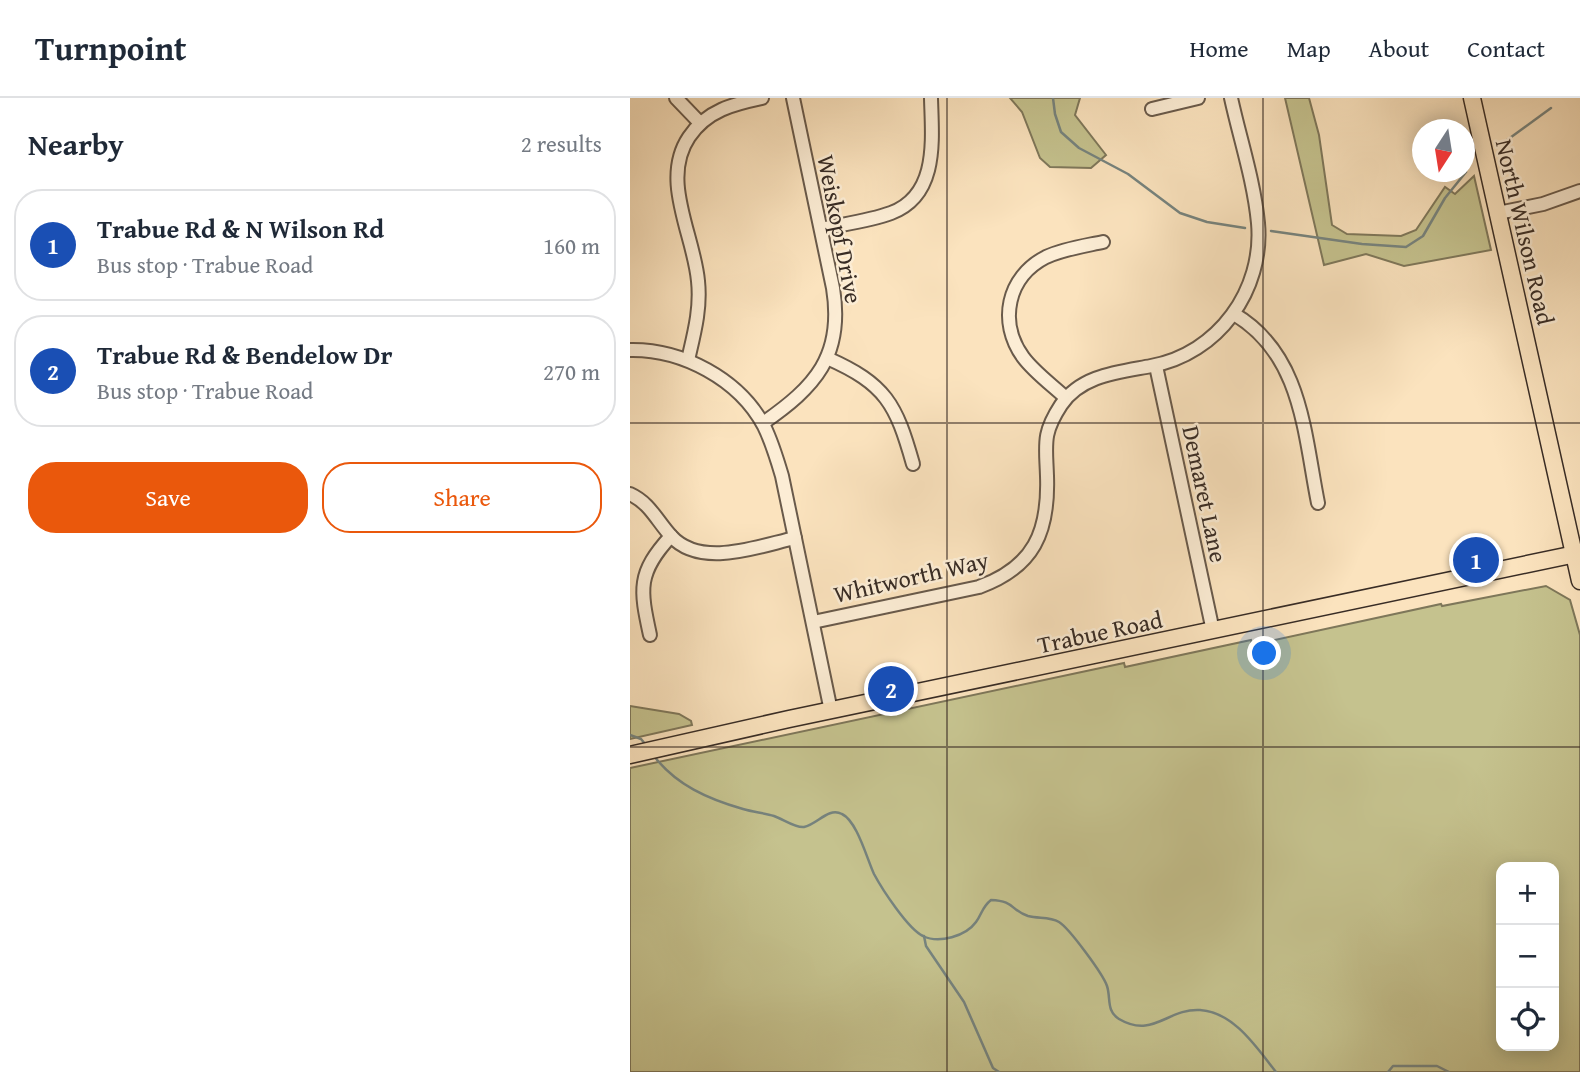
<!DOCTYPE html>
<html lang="en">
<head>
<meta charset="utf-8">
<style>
  :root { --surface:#fff; --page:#f2f2f3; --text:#1f2937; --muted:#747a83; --line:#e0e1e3; --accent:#ea580c }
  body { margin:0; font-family:"Gentium Book Plus",serif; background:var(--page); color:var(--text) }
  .controls { position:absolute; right:21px; bottom:21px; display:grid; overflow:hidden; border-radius:14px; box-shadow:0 4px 18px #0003 }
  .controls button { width:63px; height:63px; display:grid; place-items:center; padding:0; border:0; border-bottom:2px solid var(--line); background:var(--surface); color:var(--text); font:35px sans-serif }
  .compass { position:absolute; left:782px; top:21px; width:63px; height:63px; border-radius:50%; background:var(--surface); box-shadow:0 4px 18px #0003; rotate:192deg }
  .you { position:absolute; left:635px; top:556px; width:24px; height:24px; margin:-18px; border:5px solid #fff; border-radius:50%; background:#1a73e8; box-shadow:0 0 0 10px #1a73e833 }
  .badge { display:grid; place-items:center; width:46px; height:46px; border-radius:50%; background:var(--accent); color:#fff; font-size:23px; font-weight:700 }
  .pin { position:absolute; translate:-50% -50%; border:4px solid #fff; box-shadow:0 2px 7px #0006 }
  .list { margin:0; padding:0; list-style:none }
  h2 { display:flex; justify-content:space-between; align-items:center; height:91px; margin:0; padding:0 28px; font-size:30px }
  h2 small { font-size:23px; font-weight:400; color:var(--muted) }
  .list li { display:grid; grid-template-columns:46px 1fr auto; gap:21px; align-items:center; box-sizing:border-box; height:112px; margin:0 14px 14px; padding:0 14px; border:2px solid var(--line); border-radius:28px }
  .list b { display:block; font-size:26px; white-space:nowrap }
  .list p { margin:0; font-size:23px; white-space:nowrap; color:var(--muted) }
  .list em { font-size:23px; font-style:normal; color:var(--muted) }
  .actions { display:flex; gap:14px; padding:21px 28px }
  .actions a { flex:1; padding:16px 0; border:2px solid var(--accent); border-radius:28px; text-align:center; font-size:24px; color:var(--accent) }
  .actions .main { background:var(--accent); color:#fff }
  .icon { flex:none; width:38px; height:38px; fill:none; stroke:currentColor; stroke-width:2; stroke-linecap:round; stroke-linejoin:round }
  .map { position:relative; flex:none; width:950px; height:974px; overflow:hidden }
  header { display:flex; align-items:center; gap:42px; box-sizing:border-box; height:98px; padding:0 35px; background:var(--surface); border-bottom:2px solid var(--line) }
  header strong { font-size:33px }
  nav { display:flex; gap:38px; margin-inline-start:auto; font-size:24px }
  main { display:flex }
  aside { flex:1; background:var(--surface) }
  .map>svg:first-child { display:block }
</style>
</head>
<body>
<header>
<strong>Turnpoint</strong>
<nav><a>Home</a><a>Map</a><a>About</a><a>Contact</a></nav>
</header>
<main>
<aside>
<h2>Nearby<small>2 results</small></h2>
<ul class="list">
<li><span class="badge" style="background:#1a4fb4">1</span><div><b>Trabue Rd &amp; N Wilson Rd</b><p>Bus stop · Trabue Road</p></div><em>160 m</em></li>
<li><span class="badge" style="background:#1a4fb4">2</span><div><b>Trabue Rd &amp; Bendelow Dr</b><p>Bus stop · Trabue Road</p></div><em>270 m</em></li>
</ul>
<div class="actions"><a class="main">Save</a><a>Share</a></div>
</aside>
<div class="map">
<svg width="950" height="974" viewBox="0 0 950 974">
  <rect width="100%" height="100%" fill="#fbe3be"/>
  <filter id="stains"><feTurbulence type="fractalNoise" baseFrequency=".00286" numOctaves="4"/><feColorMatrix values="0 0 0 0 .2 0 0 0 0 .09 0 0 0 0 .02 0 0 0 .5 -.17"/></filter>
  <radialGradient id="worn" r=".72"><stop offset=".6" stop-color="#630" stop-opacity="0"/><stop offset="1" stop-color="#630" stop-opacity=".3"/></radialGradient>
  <!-- green -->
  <g fill="#c5c28e" stroke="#7e775a" stroke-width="2" fill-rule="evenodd">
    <path d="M 380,0 L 450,0 L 445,17 L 476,57 L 461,70 L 420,69 L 410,60 L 392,14 Z"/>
    <path d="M 655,0 L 679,0 L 689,37 L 702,127 L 717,136 L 771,138 L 786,132 L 815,89 L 825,96 L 844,78 L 861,152 L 774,168 L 736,156 L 694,167 Z"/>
    <path d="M 916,488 L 940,502 L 950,537 L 950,974 L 0,974 L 0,670 L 494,565 L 495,569 L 621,542 L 622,547 L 811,506 L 812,508 ZM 871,769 L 924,769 L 924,948 L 871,948 Z"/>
    <path d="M 0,608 L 49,616 L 61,623 L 62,627 L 0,641 Z"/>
  </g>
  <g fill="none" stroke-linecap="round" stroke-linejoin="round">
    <!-- stream -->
    <g stroke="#76837e" stroke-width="2.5">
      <path d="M 423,0 L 425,16 L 431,34 L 449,50 L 498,76 L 550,115 L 577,124 L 615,130"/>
      <path d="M 873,45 L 921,10"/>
      <path d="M 641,133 L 732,146 L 776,149 L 793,138 L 815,100 L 836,74"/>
      <path d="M 0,637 L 11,641 L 16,647"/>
      <path d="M 24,658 C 46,687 78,701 113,711 C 123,714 134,715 144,718 C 153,721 165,730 174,729 C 188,726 198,709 212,716 C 227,723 237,761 244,776 C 252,791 278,831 293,838 C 309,846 336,838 346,824 C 352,816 352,809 361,802 C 385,803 380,812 398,818 C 409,821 419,818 429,824 C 439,830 473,876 477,888 C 481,900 476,913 489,921 C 523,941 538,910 570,912 C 604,914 627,950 646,974"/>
      <path d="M 294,838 L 296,848 L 334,904 L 363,970 L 369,974"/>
      <path d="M 758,974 L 763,968 L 807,968 L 819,974"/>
    </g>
    <!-- minor casing -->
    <g stroke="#695a4b" stroke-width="16">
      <g id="minor">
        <path d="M 46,0 L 70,25"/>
        <path d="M 522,11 L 568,0"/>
        <path d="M 868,115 L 913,106 L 950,93"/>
        <path d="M 191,131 C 214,126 239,123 261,115 C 309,97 302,41 301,0"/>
        <path d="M 604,216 C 672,256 674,335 688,405"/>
        <path d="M 0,252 C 52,251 109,281 134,328 C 142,344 147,361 152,378 L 201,613"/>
        <path d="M 197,260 C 256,286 266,306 283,366"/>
        <path d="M 58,262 C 64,236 71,211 68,183 C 64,137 30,82 59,39 C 77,12 104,6 132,0"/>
        <path d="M 526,268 L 583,533"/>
        <path d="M 436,300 C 422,287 404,274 393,259 C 368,224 377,179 416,159 C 433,151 454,148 473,144"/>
        <path d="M 133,325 C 185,289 214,258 203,190 L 163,0"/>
        <path d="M 0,396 C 20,405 27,423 41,438 C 71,471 129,448 165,440"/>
        <path d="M 183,524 L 349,489 C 404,469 419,434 417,378 C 416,346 412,336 431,307 C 451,277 489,274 521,268 C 588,256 634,192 628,125 C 624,83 610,41 601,0"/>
        <path d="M 20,537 C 10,491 7,475 41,438"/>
      </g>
    </g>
    <!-- major casing -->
    <g stroke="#382c25" stroke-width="19">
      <g id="major">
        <path d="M 842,0 L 950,483"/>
        <path d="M 0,657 L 159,621 L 950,455"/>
      </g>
    </g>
    <!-- minor -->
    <use href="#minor" stroke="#fcedd5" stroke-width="12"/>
    <!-- major -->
    <use href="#major" stroke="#fbe3be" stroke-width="16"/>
  </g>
  <!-- grid -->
  <path fill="none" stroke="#382c25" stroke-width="2" stroke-opacity="0.55" d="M 317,0 L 317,974M 633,0 L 633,974M 0,325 L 950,325M 0,649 L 950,649"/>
  <g text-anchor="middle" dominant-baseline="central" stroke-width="5" stroke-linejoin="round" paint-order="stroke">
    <!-- street labels -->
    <g font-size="24" fill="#382c25" stroke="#fcedd5">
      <text transform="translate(210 131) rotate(79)">Weiskopf Drive</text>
      <text transform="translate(895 134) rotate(77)">North Wilson Road</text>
      <text transform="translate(575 396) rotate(78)">Demaret Lane</text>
      <text transform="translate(281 479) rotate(-13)">Whitworth Way</text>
      <text transform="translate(470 534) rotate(-12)">Trabue Road</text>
    </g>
  </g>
  <rect width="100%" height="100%" filter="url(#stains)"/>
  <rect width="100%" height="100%" fill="url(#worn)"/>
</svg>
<div class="controls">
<button>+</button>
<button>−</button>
<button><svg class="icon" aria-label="locate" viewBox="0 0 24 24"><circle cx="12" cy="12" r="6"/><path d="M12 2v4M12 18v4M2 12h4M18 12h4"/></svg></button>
</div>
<svg class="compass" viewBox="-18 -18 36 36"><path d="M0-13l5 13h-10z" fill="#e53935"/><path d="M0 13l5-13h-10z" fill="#747a83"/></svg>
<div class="you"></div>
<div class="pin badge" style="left:846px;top:462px;background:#1a4fb4">1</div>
<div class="pin badge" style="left:261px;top:591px;background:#1a4fb4">2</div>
</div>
</main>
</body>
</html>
